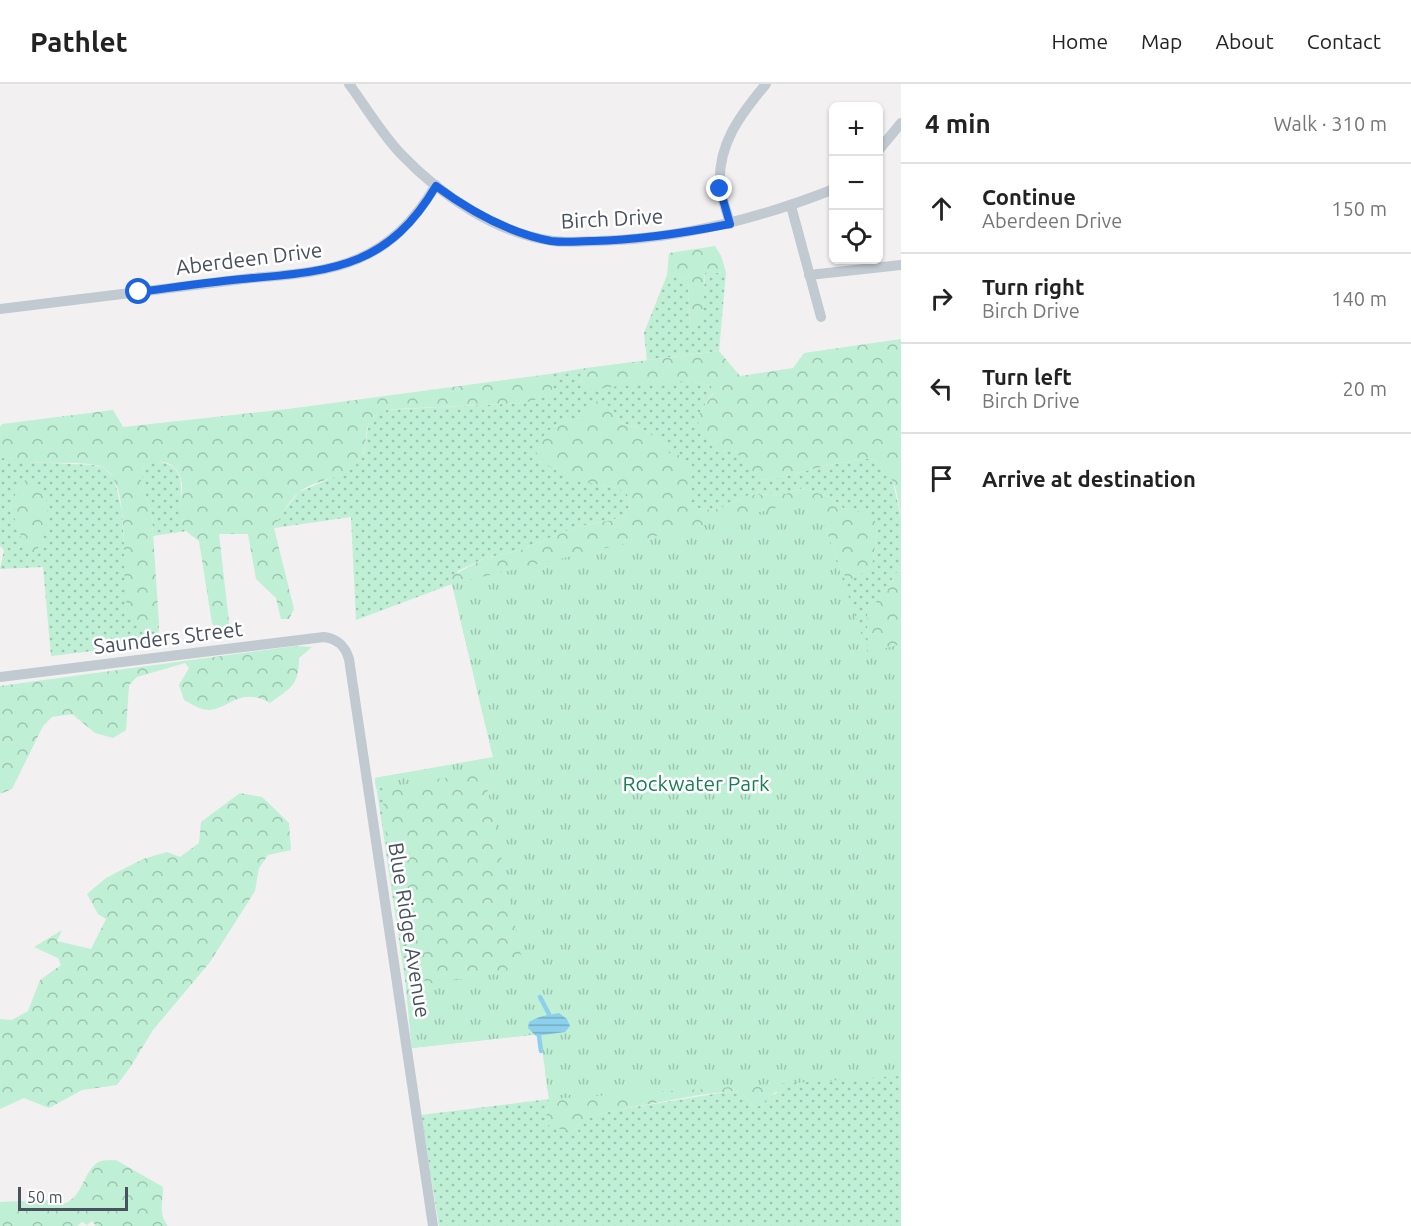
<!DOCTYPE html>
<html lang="en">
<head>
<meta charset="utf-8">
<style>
  :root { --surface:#fff; --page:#f2f2f2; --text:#222; --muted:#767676; --line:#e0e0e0 }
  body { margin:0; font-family:Ubuntu,sans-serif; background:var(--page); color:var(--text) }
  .controls { position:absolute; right:18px; top:18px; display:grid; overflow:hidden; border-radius:9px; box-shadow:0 2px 4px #0004 }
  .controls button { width:54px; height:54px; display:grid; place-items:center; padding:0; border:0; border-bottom:2px solid var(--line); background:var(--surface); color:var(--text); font:30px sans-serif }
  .scale { position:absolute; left:18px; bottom:15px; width:110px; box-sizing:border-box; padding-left:6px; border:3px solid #48515d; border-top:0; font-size:16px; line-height:21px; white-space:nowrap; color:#48515d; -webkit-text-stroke:4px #fff; paint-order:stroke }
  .stop { position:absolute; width:18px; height:18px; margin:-14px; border:4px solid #1c63df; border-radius:50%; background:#fff }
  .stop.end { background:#1c63df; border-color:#fff; box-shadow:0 2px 6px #0008 }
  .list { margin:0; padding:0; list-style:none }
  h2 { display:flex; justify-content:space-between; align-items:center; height:78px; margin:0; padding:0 24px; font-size:26px }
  h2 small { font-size:20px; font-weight:400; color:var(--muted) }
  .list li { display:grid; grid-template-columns:39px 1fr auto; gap:18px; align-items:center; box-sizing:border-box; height:90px; padding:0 24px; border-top:2px solid var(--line) }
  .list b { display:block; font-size:22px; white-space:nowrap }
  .list p { margin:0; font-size:20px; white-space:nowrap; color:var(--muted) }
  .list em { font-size:20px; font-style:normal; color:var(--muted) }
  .icon { flex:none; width:33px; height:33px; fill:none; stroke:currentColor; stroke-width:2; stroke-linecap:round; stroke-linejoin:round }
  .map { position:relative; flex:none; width:901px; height:1142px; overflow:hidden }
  header { display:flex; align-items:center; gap:36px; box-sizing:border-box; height:84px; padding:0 30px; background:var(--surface); border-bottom:2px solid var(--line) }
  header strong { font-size:28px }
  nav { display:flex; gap:33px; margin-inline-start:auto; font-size:21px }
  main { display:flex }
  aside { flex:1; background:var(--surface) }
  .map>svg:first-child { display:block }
</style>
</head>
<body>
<header>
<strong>Pathlet</strong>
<nav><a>Home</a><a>Map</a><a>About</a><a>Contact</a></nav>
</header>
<main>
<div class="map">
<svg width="901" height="1142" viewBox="0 0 901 1142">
  <defs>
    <pattern id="grass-dots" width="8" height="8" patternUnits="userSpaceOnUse" patternTransform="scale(1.5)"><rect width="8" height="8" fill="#bfefd5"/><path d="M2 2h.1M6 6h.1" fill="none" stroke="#9dc4b0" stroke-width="1.8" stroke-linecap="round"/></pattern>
    <pattern id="forest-crowns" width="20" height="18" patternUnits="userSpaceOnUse" patternTransform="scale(1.5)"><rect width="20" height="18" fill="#bfefd5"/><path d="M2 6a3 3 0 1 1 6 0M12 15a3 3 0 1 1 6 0" fill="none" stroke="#9dc4b0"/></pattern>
    <pattern id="park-tufts" width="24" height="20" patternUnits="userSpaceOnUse" patternTransform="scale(1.5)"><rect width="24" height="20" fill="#bfefd5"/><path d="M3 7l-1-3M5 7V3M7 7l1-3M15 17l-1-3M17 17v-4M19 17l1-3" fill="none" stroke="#9dc4b0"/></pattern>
    <pattern id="water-rules" width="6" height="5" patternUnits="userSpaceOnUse" patternTransform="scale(1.5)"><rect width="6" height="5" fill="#8dd0eb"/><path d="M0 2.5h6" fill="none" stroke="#75abc2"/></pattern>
  </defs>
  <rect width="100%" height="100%" fill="#f2f0f0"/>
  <!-- grass -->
  <g fill="url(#grass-dots)" fill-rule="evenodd">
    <path d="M 710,186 L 716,189 L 726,188 L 719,267 L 647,276 L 644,249 L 667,191 L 688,196 L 690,243 L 703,222 L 705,189 Z"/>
    <path d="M 586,284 L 579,299 L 686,297 L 711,301 L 713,309 L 700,328 L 727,364 L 740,371 L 759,395 L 768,396 L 834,380 L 871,374 L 885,383 L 892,394 L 901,433 L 901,477 L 898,487 L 867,532 L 869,569 L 901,560 L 901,985 L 884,992 L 901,992 L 901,1142 L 439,1142 L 421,1031 L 549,1015 L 545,1040 L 578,1050 L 577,1041 L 587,1033 L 617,1026 L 732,1007 L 741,1008 L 753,1023 L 762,1021 L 766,1015 L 778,1008 L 540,950 L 412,964 L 406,903 L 375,694 L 403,689 L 391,789 L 399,802 L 398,833 L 403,852 L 426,900 L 495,741 L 484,688 L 493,673 L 452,500 L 356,536 L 351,433 L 274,444 L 283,428 L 299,408 L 348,387 L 364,369 L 369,336 L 382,326 L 524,319 L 553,299 L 550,290 ZM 611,323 L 621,339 L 646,347 L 662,359 L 691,404 L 691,420 L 702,426 L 718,425 L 749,411 L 786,410 L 803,404 L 832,414 L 844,425 L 878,442 L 873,476 L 868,486 L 841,486 L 815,415 L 452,499 L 458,487 L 485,474 L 518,467 L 576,443 L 612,436 L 626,431 L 630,422 L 627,409 L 619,404 L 595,400 L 554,342 Z"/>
    <path d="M 0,370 L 3,374 L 30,378 L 93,381 L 104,384 L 114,394 L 122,427 L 127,511 L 148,545 L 159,540 L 158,559 L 51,572 L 43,483 L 0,485 L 4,466 L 0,462 ZM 19,400 L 47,435 L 44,447 L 21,462 C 22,448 17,437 10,426 Z"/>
    <path d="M 155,377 C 199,382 170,420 186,447 L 153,452 L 152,434 L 141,396 L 144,382 Z"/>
  </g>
  <!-- forest -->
  <g fill="url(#forest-crowns)">
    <path d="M 715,162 L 721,172 L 726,188 L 716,189 L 710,186 L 705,189 C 702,207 709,235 690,243 L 688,196 L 667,191 L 669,169 Z"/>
    <path d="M 901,255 L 901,433 C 897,406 895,389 871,374 L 834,380 L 768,396 L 759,395 C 743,377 741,364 713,364 L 698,341 L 700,328 L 713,310 L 711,301 L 686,297 L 584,305 L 579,299 L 586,284 L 719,267 L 740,292 L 793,284 L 804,269 Z"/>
    <path d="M 550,290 L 553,299 L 551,311 L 524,319 L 394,325 C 352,330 376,359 357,380 C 342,396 314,395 298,409 C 288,418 281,432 274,444 L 294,525 L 289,535 L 281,535 L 276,514 L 256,495 L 248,450 L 219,450 L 230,547 L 220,552 L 212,539 L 199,457 C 192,452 183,446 180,437 C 177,425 183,412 182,400 C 179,378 161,373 144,382 L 141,396 L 152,434 L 159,540 L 148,545 C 144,543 138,542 135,539 C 113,520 138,405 104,384 C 91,376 47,380 30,378 C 21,378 12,376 3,374 L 0,370 L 0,343 L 2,340 L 113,326 L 123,343 L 288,325 Z"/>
    <path d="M 599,317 L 611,323 L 621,339 L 646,347 L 662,359 L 669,369 L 682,372 L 692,385 L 691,420 L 702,426 L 718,425 L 749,411 L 786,410 L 803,404 L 832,414 L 844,425 L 870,429 L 878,442 L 873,476 L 868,486 L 853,495 L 846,493 L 841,486 L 815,416 L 452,500 L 450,493 L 485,474 L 518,467 L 576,443 L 612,436 L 626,431 L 630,422 L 627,409 C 617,402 606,402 594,400 C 573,396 548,387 536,368 C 545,340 558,341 584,332 L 587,320 Z"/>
    <path d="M 26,396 C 56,399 50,453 35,468 L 28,468 L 21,462 C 22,448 17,437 10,426 L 19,400 Z"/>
    <path d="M 901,477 L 901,560 L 868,570 L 867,531 L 898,487 Z"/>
    <path d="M 295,562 L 312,563 L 299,574 C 299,601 291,604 270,619 C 236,600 227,631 202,625 C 196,623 190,619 184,616 L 179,601 L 189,584 L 185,579 L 137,593 L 129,601 L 126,646 L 113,654 L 95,649 L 72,630 L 52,633 L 43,642 L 12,705 L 0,710 L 0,602 Z"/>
    <path d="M 484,688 L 495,741 L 543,875 L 524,887 L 426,900 L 403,852 L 398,832 L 399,802 L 391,789 L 383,729 L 384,704 L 403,689 Z"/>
    <path d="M 240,709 L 262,713 L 289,739 L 291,766 L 268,771 L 259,784 L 255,807 L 210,878 L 153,946 L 131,982 L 117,1001 L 82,1006 L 49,1024 L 24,1014 L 0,1025 L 0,935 L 12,936 L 28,927 L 40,896 L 61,881 L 58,874 L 34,863 L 62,846 L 57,857 L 91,865 L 106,835 L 98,830 L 87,810 L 106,794 L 143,775 L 167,768 L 180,773 L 199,759 L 201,738 Z"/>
    <path d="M 545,987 L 784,1000 C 778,1008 768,1012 762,1021 L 753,1023 L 741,1008 L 732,1007 L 699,1011 L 617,1026 L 588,1033 L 577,1041 L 579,1051 L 545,1040 L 549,1015 Z"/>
    <path d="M 116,1076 L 163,1103 C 163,1118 158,1129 168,1142 L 96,1142 L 92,1137 L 87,1141 L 82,1138 L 77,1142 L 0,1142 L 0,1118 L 54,1116 L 55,1120 C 81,1123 81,1091 97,1079 C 102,1075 110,1077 116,1076 Z"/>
  </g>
  <!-- park -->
  <path fill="url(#park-tufts)" d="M 815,415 L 868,569 L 901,560 L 901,992 L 549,1015 L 540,950 L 412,964 L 406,903 L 524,886 L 484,688 L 376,705 L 375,694 L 493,673 L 452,500 Z"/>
  <!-- water -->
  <path fill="url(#water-rules)" d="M 559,929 L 567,935 L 570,942 L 565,948 L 536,952 L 528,944 L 529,938 C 539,932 548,931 559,929 Z"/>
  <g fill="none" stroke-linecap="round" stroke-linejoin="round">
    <!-- stream -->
    <g stroke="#8dd0eb" stroke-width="4.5">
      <path d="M 540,913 L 549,930"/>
      <path d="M 539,952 L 541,967"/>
    </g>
    <!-- street -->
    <g stroke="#c1c9d1" stroke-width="10">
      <path d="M 349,0 C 366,23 381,49 401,70 C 439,110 497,150 553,157 C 568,159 584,157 599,157 C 680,155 758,135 834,105"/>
      <path d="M 878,67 L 901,39"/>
      <path d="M 791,122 L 821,233"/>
      <path d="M 730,140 C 727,128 722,115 720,103 C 717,61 740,31 766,0"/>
      <path d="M 809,191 L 901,181"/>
      <path d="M 0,225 L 252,194 C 336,188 389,180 436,101"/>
      <path d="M 0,593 L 324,553 C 338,555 345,562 349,575 L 433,1142"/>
    </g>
  </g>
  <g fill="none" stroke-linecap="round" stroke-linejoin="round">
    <!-- route -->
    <path stroke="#1c63df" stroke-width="8" d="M 139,208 C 177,203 215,197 253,194 C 337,187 390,180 436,102 C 470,127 509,149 551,157 C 565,159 579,157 593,157 C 640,156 684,149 730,140 L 720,105"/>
  </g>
  <g text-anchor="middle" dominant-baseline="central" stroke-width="5" stroke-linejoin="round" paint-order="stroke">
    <!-- street labels -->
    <g font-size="21" fill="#48515d" stroke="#fff">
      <text transform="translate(612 134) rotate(-3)">Birch Drive</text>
      <text transform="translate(249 174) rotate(-7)">Aberdeen Drive</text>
      <text transform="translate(168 553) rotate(-7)">Saunders Street</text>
      <text transform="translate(410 846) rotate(81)">Blue Ridge Avenue</text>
    </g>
    <!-- park labels -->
    <g font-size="21" fill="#197e53" stroke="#fff">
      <text x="696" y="699">Rockwater Park</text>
    </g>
  </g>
</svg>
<div class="controls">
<button>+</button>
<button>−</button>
<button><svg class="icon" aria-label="locate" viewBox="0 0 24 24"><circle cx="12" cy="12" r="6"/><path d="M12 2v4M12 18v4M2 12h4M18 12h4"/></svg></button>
</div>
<div class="scale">50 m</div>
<div class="stop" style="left:139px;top:208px"></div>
<div class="stop end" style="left:720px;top:105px"></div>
</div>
<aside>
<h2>4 min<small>Walk · 310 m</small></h2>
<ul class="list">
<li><svg class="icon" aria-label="ahead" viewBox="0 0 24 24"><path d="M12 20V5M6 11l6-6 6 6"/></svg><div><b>Continue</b><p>Aberdeen Drive</p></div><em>150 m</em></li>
<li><svg class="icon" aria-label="right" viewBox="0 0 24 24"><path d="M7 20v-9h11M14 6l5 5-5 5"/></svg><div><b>Turn right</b><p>Birch Drive</p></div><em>140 m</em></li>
<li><svg class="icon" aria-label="left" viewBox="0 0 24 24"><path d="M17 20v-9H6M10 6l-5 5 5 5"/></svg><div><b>Turn left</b><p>Birch Drive</p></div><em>20 m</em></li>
<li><svg class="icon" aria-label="arrive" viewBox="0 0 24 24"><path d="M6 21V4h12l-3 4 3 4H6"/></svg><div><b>Arrive at destination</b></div></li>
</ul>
</aside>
</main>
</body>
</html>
